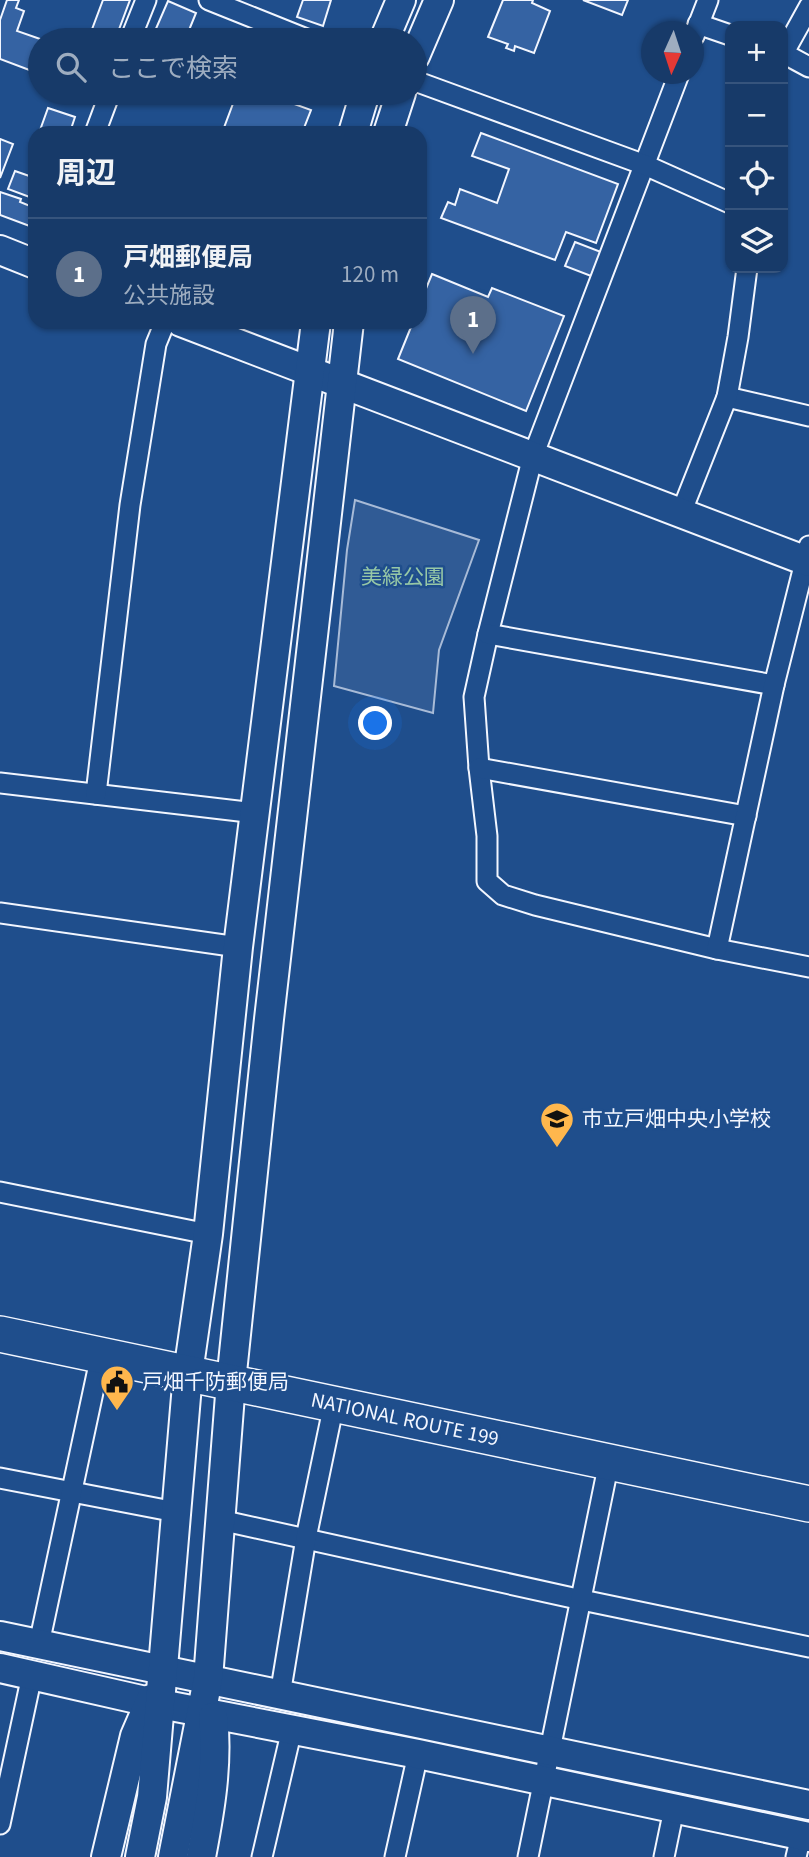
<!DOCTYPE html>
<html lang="ja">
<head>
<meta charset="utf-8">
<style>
  :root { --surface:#173a69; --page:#244571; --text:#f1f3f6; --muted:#9eadc0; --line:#36547d; --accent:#d6ab8b }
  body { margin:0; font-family:"Source Sans 3","Noto Sans JP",sans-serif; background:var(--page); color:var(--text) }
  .controls { position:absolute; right:21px; top:21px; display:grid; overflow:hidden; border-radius:14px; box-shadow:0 2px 5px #0004 }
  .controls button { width:63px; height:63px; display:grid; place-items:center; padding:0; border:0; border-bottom:2px solid var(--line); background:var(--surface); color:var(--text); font:35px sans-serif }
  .compass { position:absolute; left:641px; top:21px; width:63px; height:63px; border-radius:50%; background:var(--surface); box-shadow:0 2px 5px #0004; rotate:183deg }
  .you { position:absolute; left:376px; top:724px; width:24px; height:24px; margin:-18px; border:5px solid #fff; border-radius:50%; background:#1a73e8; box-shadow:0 0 0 10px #1a73e833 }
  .badge { display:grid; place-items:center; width:46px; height:46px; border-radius:50%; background:var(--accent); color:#fff; font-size:23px; font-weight:700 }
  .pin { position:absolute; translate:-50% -58px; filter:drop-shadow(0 2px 4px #0008) }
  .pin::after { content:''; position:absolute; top:37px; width:24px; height:21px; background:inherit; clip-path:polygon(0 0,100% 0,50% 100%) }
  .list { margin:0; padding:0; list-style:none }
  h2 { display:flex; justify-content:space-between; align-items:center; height:91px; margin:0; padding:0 28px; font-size:30px }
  h2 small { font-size:23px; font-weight:400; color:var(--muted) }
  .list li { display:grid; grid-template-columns:46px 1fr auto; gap:21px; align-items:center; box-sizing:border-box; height:112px; padding:0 28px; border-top:2px solid var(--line) }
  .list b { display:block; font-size:26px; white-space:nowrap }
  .list p { margin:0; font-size:23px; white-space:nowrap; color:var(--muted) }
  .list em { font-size:23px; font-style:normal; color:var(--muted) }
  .icon { flex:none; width:38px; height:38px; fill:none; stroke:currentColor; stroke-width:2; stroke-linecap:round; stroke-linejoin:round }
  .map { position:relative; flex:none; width:809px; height:1857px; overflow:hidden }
  .search { position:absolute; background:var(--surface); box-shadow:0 2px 5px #0004; left:28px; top:28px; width:399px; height:77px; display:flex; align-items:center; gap:18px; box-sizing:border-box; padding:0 24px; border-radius:38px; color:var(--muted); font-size:26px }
  .panel { position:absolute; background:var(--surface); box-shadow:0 2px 5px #0004; left:28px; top:126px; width:399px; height:203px; border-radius:21px }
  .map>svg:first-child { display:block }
</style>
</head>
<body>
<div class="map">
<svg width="809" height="1857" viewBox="0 0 809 1857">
  <rect width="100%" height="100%" fill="#1f4e8c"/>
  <!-- built -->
  <path fill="#305b95" stroke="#a8bbd7" stroke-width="2" d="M 355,500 L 479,540 L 439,650 L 433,713 L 334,686 L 347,550 Z"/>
  <!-- building -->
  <g fill="#3563a3" stroke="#f2f6ff" stroke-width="2">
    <path d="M 7,0 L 19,0 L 16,8 L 24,11 L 17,31 L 43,40 L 40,40 L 40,74 L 0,59 L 0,20 Z"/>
    <path d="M 103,0 L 130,0 L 115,40 L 88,40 Z"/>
    <path d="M 303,0 L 331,0 L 323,26 L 297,17 Z"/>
    <path d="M 503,0 L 533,0 L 532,3 L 550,11 L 534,53 L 515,46 L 514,51 L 506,48 L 508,44 L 488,37 Z"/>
    <path d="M 583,0 L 628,0 L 622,15 Z"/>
    <path d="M 168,1 L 196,13 L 185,40 L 151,40 Z"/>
    <path d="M 237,93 L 264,93 L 311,110 L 302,133 L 222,133 Z"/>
    <path d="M 48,108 L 75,117 L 71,129 L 78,133 L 39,133 Z"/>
    <path d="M 481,133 L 618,184 L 596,243 L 566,232 L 555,260 L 441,218 L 448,202 L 455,205 L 460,189 L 497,203 L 509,169 L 472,156 Z"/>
    <path d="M 0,139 L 13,144 L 0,178 Z"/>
    <path d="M 15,171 L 35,178 L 35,199 L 8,189 Z"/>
    <path d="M 0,192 L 21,199 L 20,202 L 35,208 L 35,228 L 0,215 Z"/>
    <path d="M 575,242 L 601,252 L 591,276 L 565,266 Z"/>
    <path d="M 432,274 L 488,297 L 492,288 L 564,316 L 526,411 L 398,359 L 413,322 L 420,322 L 420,303 Z"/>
  </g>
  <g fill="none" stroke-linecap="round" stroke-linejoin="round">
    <!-- street casing -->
    <g stroke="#f2f6ff" stroke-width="23">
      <g id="street">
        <path d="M 209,0 L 309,40"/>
        <path d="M 698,24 L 730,35"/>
        <path d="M 694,36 L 708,0"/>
        <path d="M 130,40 L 146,0"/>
        <path d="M 783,53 L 809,67"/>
        <path d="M 783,54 L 809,7"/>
        <path d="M 679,74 L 533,456 L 488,634 L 474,697 L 479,768 L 487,836 L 487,881 L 503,895 L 535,905 L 717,949 L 809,967"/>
        <path d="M 415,81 L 645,165 L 730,203"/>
        <path d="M 95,133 L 110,93"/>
        <path d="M 727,397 L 809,416"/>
        <path d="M 681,513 L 727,397 L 738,337 L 747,268"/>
        <path d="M 488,634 L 774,685"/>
        <path d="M 479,768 L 746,816"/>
        <path d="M 0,783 L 256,813"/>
        <path d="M 96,794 L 130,505 L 156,344 L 165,322"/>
        <path d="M 0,913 L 238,947"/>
        <path d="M 717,949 L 774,685 L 809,546"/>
        <path d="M 0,1192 L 208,1234"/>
        <path d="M 0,1478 L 176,1512"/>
        <path d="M 220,1520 L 582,1600 L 809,1647"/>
        <path d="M 39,1644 L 101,1355"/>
        <path d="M 280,1695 L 306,1538 L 334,1404"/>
        <path d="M 0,1824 L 32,1675"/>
        <path d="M 262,1857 L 292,1729"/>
        <path d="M 395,1857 L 418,1754"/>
        <path d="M 528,1857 L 609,1462"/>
        <path d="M 664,1857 L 674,1809"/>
        <path d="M 796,1857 L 801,1836"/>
      </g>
    </g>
    <!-- secondary casing -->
    <g stroke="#f2f6ff" stroke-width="32">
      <g id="secondary">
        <path d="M 384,40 L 401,0"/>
        <path d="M 415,56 L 439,0"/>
        <path d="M 353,133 L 365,93"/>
        <path d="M 388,133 L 401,93"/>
        <path d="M 0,250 L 35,264"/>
        <path d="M 181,322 L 809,562"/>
        <path d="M 0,1636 L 809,1805"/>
        <path d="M 0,1668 L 150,1702 L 418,1754 L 809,1837"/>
        <path d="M 106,1857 L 135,1736 L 151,1699"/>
        <path d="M 140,1857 L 152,1797 L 188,1373 L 208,1234 L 238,947 L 316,322"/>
        <path d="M 173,1857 L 208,1679 L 231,1382 L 269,1019 L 349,322"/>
        <path d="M 201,1857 C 210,1810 218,1764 213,1717"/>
      </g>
    </g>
    <!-- highway casing -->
    <g stroke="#f2f6ff" stroke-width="38">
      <path id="highway" d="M 0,1334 L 809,1504"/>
    </g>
    <!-- street -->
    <use href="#street" stroke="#1f4e8c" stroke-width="19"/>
    <!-- secondary -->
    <use href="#secondary" stroke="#1f4e8c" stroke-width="28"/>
    <!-- highway -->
    <use href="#highway" stroke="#1f4e8c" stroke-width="35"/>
  </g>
  <!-- icons -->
  <defs>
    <g id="school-pin" transform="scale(1.75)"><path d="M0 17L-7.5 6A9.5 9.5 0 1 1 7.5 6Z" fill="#ffb74d" stroke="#1f4e8c"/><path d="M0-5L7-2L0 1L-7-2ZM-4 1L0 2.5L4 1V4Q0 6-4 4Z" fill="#111"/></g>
    <g id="civic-pin" transform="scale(1.75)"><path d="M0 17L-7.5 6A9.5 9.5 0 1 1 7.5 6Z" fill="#ffb74d" stroke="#1f4e8c"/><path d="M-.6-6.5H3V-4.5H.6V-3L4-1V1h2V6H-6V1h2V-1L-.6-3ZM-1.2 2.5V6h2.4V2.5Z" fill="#111"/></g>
  </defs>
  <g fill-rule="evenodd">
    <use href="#school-pin" x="557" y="1119"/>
    <use href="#civic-pin" x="117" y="1382"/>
  </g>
  <g text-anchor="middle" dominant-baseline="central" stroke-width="5" stroke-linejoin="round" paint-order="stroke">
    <!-- park labels -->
    <g font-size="21" fill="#97c8a6" stroke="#1f4e8c">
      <text x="403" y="577">美緑公園</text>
    </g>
    <!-- poi labels -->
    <g font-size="21" fill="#f2f6ff" stroke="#1f4e8c" text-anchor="start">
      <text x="582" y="1119">市立戸畑中央小学校</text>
      <text x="142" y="1382">戸畑千防郵便局</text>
    </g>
    <!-- street labels -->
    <g font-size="21" fill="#f2f6ff" stroke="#1f4e8c">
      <text transform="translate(405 1419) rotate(12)">NATIONAL ROUTE 199</text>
    </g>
  </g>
</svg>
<div class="controls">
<button>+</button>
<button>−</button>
<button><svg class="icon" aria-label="locate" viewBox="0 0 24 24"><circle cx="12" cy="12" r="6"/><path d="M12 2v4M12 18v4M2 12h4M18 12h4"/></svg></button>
<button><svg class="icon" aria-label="layers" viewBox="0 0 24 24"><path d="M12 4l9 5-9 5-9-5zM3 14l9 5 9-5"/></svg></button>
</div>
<svg class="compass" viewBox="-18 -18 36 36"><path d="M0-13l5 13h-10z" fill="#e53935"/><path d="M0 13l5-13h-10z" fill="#9eadc0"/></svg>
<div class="you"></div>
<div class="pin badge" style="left:473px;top:354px;background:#5c6f8a">1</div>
<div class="search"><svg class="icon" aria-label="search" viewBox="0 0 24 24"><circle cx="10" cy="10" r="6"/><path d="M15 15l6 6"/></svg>ここで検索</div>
<section class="panel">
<h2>周辺<small></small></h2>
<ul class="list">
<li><span class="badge" style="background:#5c6f8a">1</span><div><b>戸畑郵便局</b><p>公共施設</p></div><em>120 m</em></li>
</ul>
</section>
</div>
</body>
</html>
